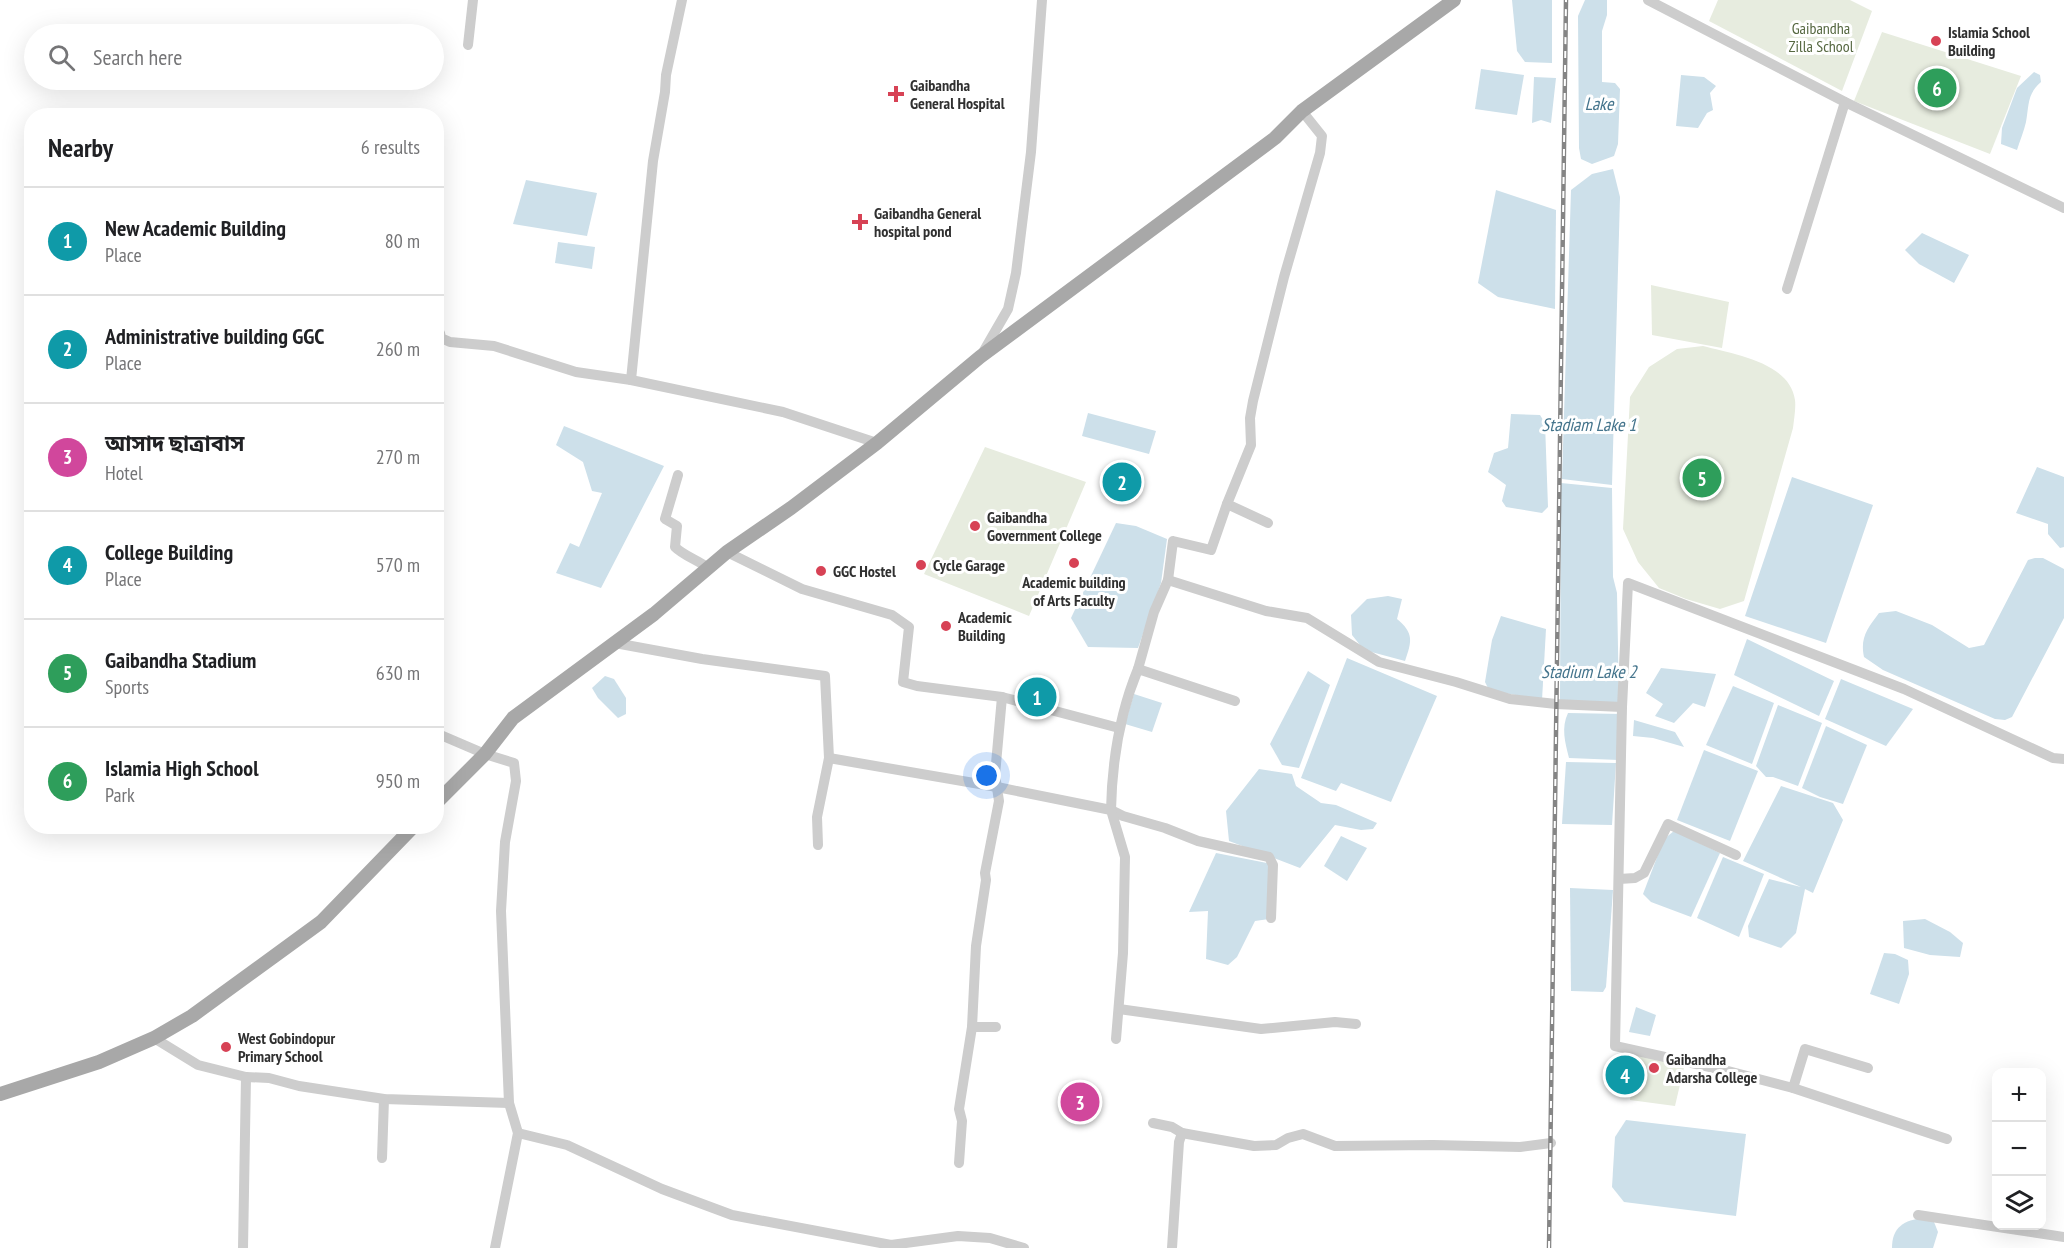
<!DOCTYPE html>
<html lang="en">
<head>
<meta charset="utf-8">
<style>
  :root { --surface:#fff; --page:#f6f6f6; --text:#202124; --muted:#757577; --line:#e0e0e0; --accent:#b45309 }
  body { margin:0; font-family:"PT Sans Narrow","Noto Sans Bengali",sans-serif; background:var(--page); color:var(--text) }
  .controls { position:absolute; right:18px; bottom:18px; display:grid; overflow:hidden; border-radius:12px; box-shadow:0 6px 24px #0002 }
  .controls button { width:54px; height:54px; display:grid; place-items:center; padding:0; border:0; border-bottom:2px solid var(--line); background:var(--surface); color:var(--text); font:30px sans-serif }
  .you { position:absolute; left:987px; top:776px; width:21px; height:21px; margin:-15px; border:4px solid #fff; border-radius:50%; background:#1a73e8; box-shadow:0 0 0 9px #1a73e833 }
  .badge { display:grid; place-items:center; width:39px; height:39px; border-radius:50%; background:var(--accent); color:#fff; font-size:20px; font-weight:700 }
  .pin { position:absolute; translate:-50% -50%; border:3px solid #fff; box-shadow:0 2px 6px #0006 }
  .list { margin:0; padding:0; list-style:none }
  h2 { display:flex; justify-content:space-between; align-items:center; height:78px; margin:0; padding:0 24px; font-size:26px }
  h2 small { font-size:20px; font-weight:400; color:var(--muted) }
  .list li { display:grid; grid-template-columns:39px 1fr auto; gap:18px; align-items:center; box-sizing:border-box; height:108px; padding:0 24px; border-top:2px solid var(--line) }
  .list b { display:block; font-size:22px; white-space:nowrap }
  .list p { margin:0; font-size:20px; white-space:nowrap; color:var(--muted) }
  .list em { font-size:20px; font-style:normal; color:var(--muted) }
  .icon { flex:none; width:33px; height:33px; fill:none; stroke:currentColor; stroke-width:2; stroke-linecap:round; stroke-linejoin:round }
  .map { position:relative; flex:none; width:2064px; height:1248px; overflow:hidden }
  .search { position:absolute; background:var(--surface); box-shadow:0 6px 24px #0002; left:24px; top:24px; width:420px; height:66px; display:flex; align-items:center; gap:15px; box-sizing:border-box; padding:0 21px; border-radius:33px; color:var(--muted); font-size:22px }
  .panel { position:absolute; background:var(--surface); box-shadow:0 6px 24px #0002; left:24px; top:108px; width:420px; height:726px; border-radius:24px }
  .map>svg:first-child { display:block }
</style>
</head>
<body>
<div class="map">
<svg width="2064" height="1248" viewBox="0 0 2064 1248">
  <rect width="100%" height="100%" fill="#fff"/>
  <!-- green -->
  <g fill="#e7ecdf">
    <path d="M 1718,0 L 1850,0 L 1872,11 L 1842,91 L 1709,21 Z"/>
    <path d="M 1882,32 L 2021,76 L 1990,154 L 1854,101 Z"/>
    <path d="M 1651,285 L 1729,302 L 1722,348 L 1652,335 Z"/>
    <path d="M 1703,346 C 1733,354 1790,362 1795,400 C 1796,408 1794,419 1793,428 L 1744,601 L 1720,609 L 1686,599 L 1659,588 L 1638,562 L 1623,529 L 1630,397 L 1649,367 L 1677,349 Z"/>
    <path d="M 985,447 L 1086,482 L 1029,616 L 924,574 Z"/>
    <path d="M 1637,1053 L 1685,1063 L 1675,1106 L 1630,1100 Z"/>
  </g>
  <!-- water -->
  <g fill="#cde0ea">
    <path d="M 1512,0 L 1552,0 L 1552,63 L 1525,62 L 1517,51 Z"/>
    <path d="M 1585,0 L 1607,0 L 1607,15 L 1602,31 L 1602,82 L 1615,83 L 1620,89 L 1618,144 L 1614,156 L 1592,164 L 1581,159 L 1579,148 L 1578,16 Z"/>
    <path d="M 1481,69 L 1524,75 L 1517,115 L 1475,109 Z"/>
    <path d="M 2034,72 L 2040,75 L 2041,82 C 2027,94 2029,105 2026,122 C 2024,131 2020,140 2017,150 L 2001,144 L 2002,128 L 2017,88 Z"/>
    <path d="M 1681,75 L 1704,77 L 1716,86 L 1710,93 L 1713,110 L 1707,113 L 1698,128 L 1676,126 Z"/>
    <path d="M 1534,77 L 1556,78 L 1551,123 L 1541,120 L 1532,123 Z"/>
    <path d="M 1613,169 L 1620,197 L 1612,485 L 1562,479 L 1571,190 L 1592,174 Z"/>
    <path d="M 526,180 L 597,193 L 587,236 L 513,224 Z"/>
    <path d="M 1496,190 L 1556,210 L 1555,309 L 1498,297 L 1478,283 Z"/>
    <path d="M 1922,233 L 1969,255 L 1954,283 L 1919,264 L 1905,250 Z"/>
    <path d="M 558,242 L 595,247 L 592,269 L 555,263 Z"/>
    <path d="M 1088,413 L 1156,431 L 1149,454 L 1082,436 Z"/>
    <path d="M 1511,414 L 1540,415 L 1545,423 L 1548,507 L 1542,513 L 1506,507 L 1502,501 L 1506,485 L 1488,472 L 1494,453 L 1508,448 Z"/>
    <path d="M 564,426 L 664,466 L 601,588 L 556,573 L 570,543 L 579,547 L 602,493 L 592,491 L 583,462 L 556,445 Z"/>
    <path d="M 2037,467 L 2064,477 L 2064,547 L 2060,548 L 2048,534 L 2048,524 L 2016,513 Z"/>
    <path d="M 1792,477 L 1873,505 L 1826,643 L 1745,616 Z"/>
    <path d="M 1561,483 L 1612,488 L 1613,577 L 1617,593 L 1619,703 L 1560,700 Z"/>
    <path d="M 1116,523 L 1136,526 L 1167,539 L 1161,583 L 1138,648 L 1088,647 L 1071,618 Z"/>
    <path d="M 2035,558 L 2043,558 L 2064,569 L 2064,618 L 2012,717 L 2005,720 L 1995,719 L 1883,670 L 1864,657 C 1860,638 1867,629 1879,613 L 1896,611 L 1932,625 L 1969,648 L 1984,645 L 2028,560 Z"/>
    <path d="M 1388,596 L 1402,599 L 1397,619 C 1414,633 1412,641 1405,661 L 1364,650 L 1352,635 L 1351,615 L 1367,599 Z"/>
    <path d="M 1501,616 L 1546,629 L 1542,700 L 1489,690 L 1485,682 L 1492,640 Z"/>
    <path d="M 1747,639 L 1834,681 L 1819,716 L 1734,675 Z"/>
    <path d="M 1347,658 L 1437,696 L 1391,802 L 1341,783 L 1336,791 L 1301,778 Z"/>
    <path d="M 1661,668 L 1716,674 L 1705,707 L 1693,703 L 1674,723 L 1655,716 L 1663,704 L 1646,693 Z"/>
    <path d="M 1308,671 L 1330,685 L 1299,768 L 1282,765 L 1270,744 Z"/>
    <path d="M 605,676 L 614,679 L 626,698 L 626,714 L 618,718 L 598,698 L 592,688 Z"/>
    <path d="M 1841,679 L 1913,709 L 1886,746 L 1825,719 Z"/>
    <path d="M 1733,686 L 1774,703 L 1752,764 L 1706,745 Z"/>
    <path d="M 1134,694 L 1162,703 L 1152,732 L 1125,724 Z"/>
    <path d="M 1778,705 L 1822,723 L 1798,786 L 1773,777 L 1766,777 L 1756,766 Z"/>
    <path d="M 1568,713 L 1622,714 L 1619,760 L 1569,758 C 1565,742 1561,728 1568,713 Z"/>
    <path d="M 1634,720 L 1675,732 L 1684,747 L 1653,738 L 1633,736 Z"/>
    <path d="M 1826,726 L 1867,745 L 1843,804 L 1820,797 L 1802,788 Z"/>
    <path d="M 1704,750 L 1758,771 L 1730,841 L 1677,820 Z"/>
    <path d="M 1566,762 L 1616,763 L 1612,825 L 1562,824 Z"/>
    <path d="M 1259,769 L 1292,774 L 1296,786 L 1321,803 L 1336,805 L 1377,823 L 1373,829 L 1361,830 L 1335,825 L 1300,868 L 1229,841 L 1226,811 Z"/>
    <path d="M 1781,786 L 1833,803 L 1843,820 L 1813,893 L 1805,889 L 1796,933 L 1781,948 L 1749,937 L 1748,926 L 1769,879 L 1801,887 L 1743,861 Z"/>
    <path d="M 1674,831 L 1720,853 L 1691,917 L 1651,902 L 1643,894 L 1664,839 Z"/>
    <path d="M 1341,836 L 1367,848 L 1347,881 L 1324,866 Z"/>
    <path d="M 1216,853 L 1272,864 L 1269,919 L 1255,921 L 1237,957 L 1228,965 L 1206,959 L 1208,911 L 1189,912 Z"/>
    <path d="M 1723,857 L 1764,874 L 1739,937 L 1697,918 Z"/>
    <path d="M 1570,888 L 1613,890 L 1606,987 L 1603,992 L 1571,991 Z"/>
    <path d="M 1925,919 L 1950,932 L 1963,943 L 1960,957 L 1930,955 L 1904,948 L 1903,921 Z"/>
    <path d="M 1884,953 L 1895,954 L 1908,960 L 1909,974 L 1899,1004 L 1870,994 Z"/>
    <path d="M 1636,1007 L 1656,1015 L 1650,1036 L 1629,1032 Z"/>
    <path d="M 1626,1120 L 1746,1134 L 1736,1216 L 1624,1202 L 1612,1187 L 1615,1137 Z"/>
    <path d="M 1924,1218 L 1934,1222 L 1938,1232 L 1933,1248 L 1892,1248 C 1892,1227 1904,1220 1924,1218 Z"/>
  </g>
  <g fill="none" stroke-linecap="round" stroke-linejoin="round">
    <!-- minor -->
    <g stroke="#cdcdcd" stroke-width="10">
      <path d="M 1648,0 L 1845,102 L 2064,208"/>
      <path d="M 468,45 L 473,0"/>
      <path d="M 1787,289 L 1845,102"/>
      <path d="M 436,332 L 440,333 L 441,338 L 450,342 L 494,346 L 576,372 L 631,380 L 783,412 L 877,443"/>
      <path d="M 982,354 L 1008,309 L 1016,273 L 1031,152 L 1042,0"/>
      <path d="M 631,380 L 653,161 L 665,92 L 666,75 L 682,0"/>
      <path d="M 678,475 L 665,519 L 677,526 L 675,547 C 684,556 698,560 708,568"/>
      <path d="M 1268,523 L 1227,504 L 1251,445 L 1250,418 L 1253,401 L 1284,277 L 1320,153 L 1322,136 L 1302,111"/>
      <path d="M 727,552 L 802,589 L 892,615 L 909,627 L 903,682 L 917,686 L 1002,697 L 1119,728"/>
      <path d="M 1168,580 L 1266,611 L 1307,618 L 1379,662 L 1456,682 L 1510,699 L 1556,704 L 1622,707"/>
      <path d="M 615,643 L 702,659 L 825,676 L 829,758 L 817,817 L 818,845"/>
      <path d="M 1138,669 L 1154,612 L 1168,580 L 1173,541 L 1211,550 L 1227,504"/>
      <path d="M 1235,701 L 1138,669 C 1119,715 1112,761 1111,810 L 1123,816 L 1165,828 L 1198,841 L 1269,857 L 1273,865 L 1271,918"/>
      <path d="M 436,733 L 485,754 L 514,763 L 516,781 L 505,842 L 501,911 L 509,1103 L 518,1133 L 495,1248"/>
      <path d="M 829,758 L 997,787 L 1111,810 L 1125,857 L 1123,953 L 1116,1039"/>
      <path d="M 1619,879 L 1635,878 L 1644,873 L 1668,824 L 1736,855"/>
      <path d="M 1119,1009 L 1261,1029 L 1335,1022 L 1356,1024"/>
      <path d="M 972,1027 L 996,1027"/>
      <path d="M 154,1038 L 198,1065 L 246,1077 L 269,1078 L 299,1086 L 384,1099 L 509,1103"/>
      <path d="M 1793,1088 L 1805,1049 L 1868,1068"/>
      <path d="M 1153,1123 L 1172,1127 L 1182,1133 L 1254,1146 L 1276,1145 L 1288,1138 L 1303,1134 L 1335,1146 L 1433,1145 L 1520,1147 L 1551,1143"/>
      <path d="M 518,1133 L 567,1145 L 662,1189 L 732,1215 L 891,1245 L 958,1236 L 990,1238 L 1024,1248"/>
      <path d="M 1947,1139 L 1793,1088 L 1728,1071 L 1615,1046 L 1622,707 L 1628,583 L 1904,689 L 2053,758 L 2064,759"/>
      <path d="M 382,1158 L 384,1099"/>
      <path d="M 959,1163 L 962,1121 L 959,1109 L 972,1027 L 976,946 L 986,880 L 985,873 L 999,801 L 995,775 L 1002,697"/>
      <path d="M 1918,1215 L 2064,1237"/>
      <path d="M 243,1248 L 246,1077"/>
      <path d="M 1172,1248 L 1179,1142 L 1182,1133"/>
    </g>
    <!-- major -->
    <g stroke="#a8a8a8" stroke-width="14">
      <path d="M 436,803 L 485,754 L 513,718 L 654,614 L 727,552 L 791,508 L 877,443 L 980,357 L 1275,138 L 1302,111 L 1454,0"/>
      <path d="M 0,1094 L 99,1062 L 154,1038 L 192,1016 L 321,922 L 414,826"/>
    </g>
    <!-- rail casing -->
    <g stroke="#858585" stroke-width="4.5">
      <path id="rail" d="M 1549,1248 L 1566,0"/>
    </g>
    <!-- rail -->
    <use href="#rail" stroke="#fff" stroke-width="2" stroke-dasharray="7" stroke-linecap="butt"/>
  </g>
  <!-- markers -->
  <g fill="#d74255" stroke="#fff" stroke-width="2">
    <circle cx="1936" cy="41" r="6"/>
    <path d="M893 85h6v6h6v6h-6v6h-6v-6h-6v-6h6z"/>
    <path d="M857 213h6v6h6v6h-6v6h-6v-6h-6v-6h6z"/>
    <circle cx="975" cy="526" r="6"/>
    <circle cx="1074" cy="563" r="6"/>
    <circle cx="921" cy="565" r="6"/>
    <circle cx="821" cy="571" r="6"/>
    <circle cx="946" cy="626" r="6"/>
    <circle cx="226" cy="1047" r="6"/>
    <circle cx="1654" cy="1068" r="6"/>
  </g>
  <g text-anchor="middle" dominant-baseline="central" stroke-width="6" stroke-linejoin="round" paint-order="stroke">
    <!-- park labels -->
    <g font-size="16" fill="#566841" stroke="#fff">
      <text x="1821" y="28">Gaibandha<tspan x="1821" dy="18">Zilla School</tspan></text>
    </g>
    <!-- poi labels -->
    <g font-size="16" font-weight="bold" fill="#303030" stroke="#fff" text-anchor="start">
      <text x="1948" y="32">Islamia School<tspan x="1948" dy="18">Building</tspan></text>
      <text x="910" y="85">Gaibandha<tspan x="910" dy="18">General Hospital</tspan></text>
      <text x="874" y="213">Gaibandha General<tspan x="874" dy="18">hospital pond</tspan></text>
      <text x="987" y="517">Gaibandha<tspan x="987" dy="18">Government College</tspan></text>
      <text x="933" y="565">Cycle Garage</text>
      <text x="833" y="571">GGC Hostel</text>
      <text x="1074" y="582" text-anchor="middle">Academic building<tspan x="1074" dy="18">of Arts Faculty</tspan></text>
      <text x="958" y="617">Academic<tspan x="958" dy="18">Building</tspan></text>
      <text x="238" y="1038">West Gobindopur<tspan x="238" dy="18">Primary School</tspan></text>
      <text x="1666" y="1059">Gaibandha<tspan x="1666" dy="18">Adarsha College</tspan></text>
    </g>
    <!-- water labels -->
    <g font-size="18" font-style="italic" fill="#44748c" stroke="#fff">
      <text x="1599" y="103">Lake</text>
      <text x="1589" y="424">Stadiam Lake 1</text>
      <text x="1589" y="671">Stadium Lake 2</text>
    </g>
  </g>
</svg>
<div class="controls">
<button>+</button>
<button>−</button>
<button><svg class="icon" aria-label="layers" viewBox="0 0 24 24"><path d="M12 4l9 5-9 5-9-5zM3 14l9 5 9-5"/></svg></button>
</div>
<div class="you"></div>
<div class="pin badge" style="left:1037px;top:697px;background:#0f9aa8">1</div>
<div class="pin badge" style="left:1122px;top:482px;background:#0f9aa8">2</div>
<div class="pin badge" style="left:1080px;top:1102px;background:#d1479c">3</div>
<div class="pin badge" style="left:1625px;top:1075px;background:#0f9aa8">4</div>
<div class="pin badge" style="left:1702px;top:478px;background:#2e9e5b">5</div>
<div class="pin badge" style="left:1937px;top:88px;background:#2e9e5b">6</div>
<div class="search"><svg class="icon" aria-label="search" viewBox="0 0 24 24"><circle cx="10" cy="10" r="6"/><path d="M15 15l6 6"/></svg>Search here</div>
<section class="panel">
<h2>Nearby<small>6 results</small></h2>
<ul class="list">
<li><span class="badge" style="background:#0f9aa8">1</span><div><b>New Academic Building</b><p>Place</p></div><em>80 m</em></li>
<li><span class="badge" style="background:#0f9aa8">2</span><div><b>Administrative building GGC</b><p>Place</p></div><em>260 m</em></li>
<li><span class="badge" style="background:#d1479c">3</span><div><b>আসাদ ছাত্রাবাস</b><p>Hotel</p></div><em>270 m</em></li>
<li><span class="badge" style="background:#0f9aa8">4</span><div><b>College Building</b><p>Place</p></div><em>570 m</em></li>
<li><span class="badge" style="background:#2e9e5b">5</span><div><b>Gaibandha Stadium</b><p>Sports</p></div><em>630 m</em></li>
<li><span class="badge" style="background:#2e9e5b">6</span><div><b>Islamia High School</b><p>Park</p></div><em>950 m</em></li>
</ul>
</section>
</div>
</body>
</html>
